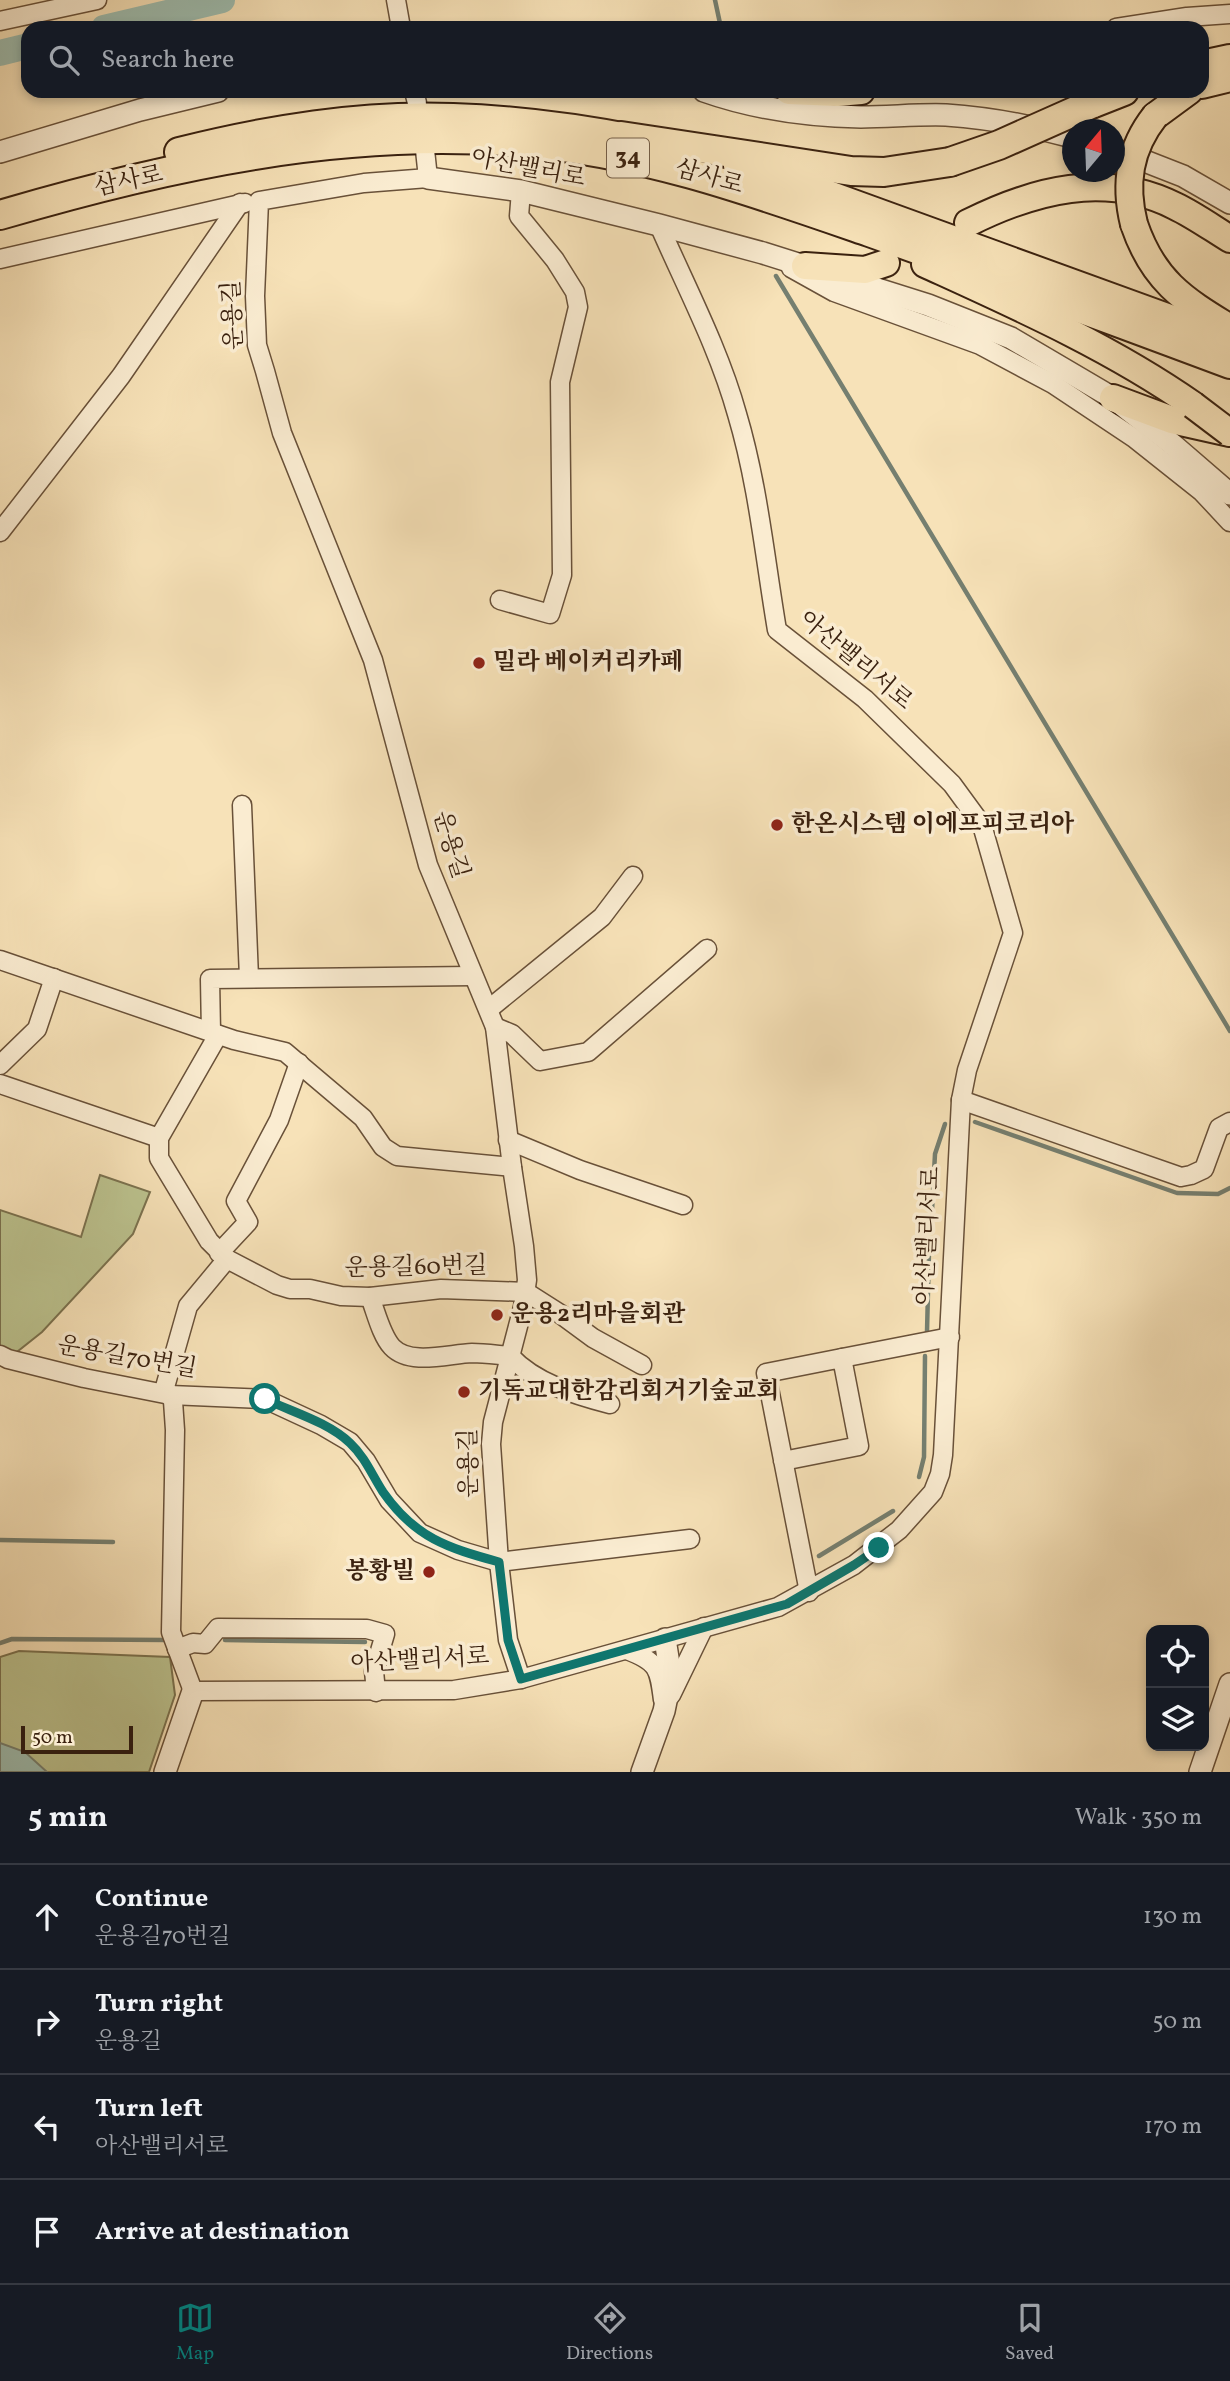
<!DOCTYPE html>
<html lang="en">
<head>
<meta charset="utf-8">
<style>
  :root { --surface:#171b24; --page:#242831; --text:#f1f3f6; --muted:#9ea1a6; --line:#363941; --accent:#0f766e }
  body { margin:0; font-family:Vollkorn,"Noto Serif KR",serif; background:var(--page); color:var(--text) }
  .controls { position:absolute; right:21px; bottom:21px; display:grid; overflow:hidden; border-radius:14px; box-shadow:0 4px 10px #0003 }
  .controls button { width:63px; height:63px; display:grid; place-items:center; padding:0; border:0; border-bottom:2px solid var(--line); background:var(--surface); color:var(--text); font:35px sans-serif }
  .compass { position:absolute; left:1062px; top:119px; width:63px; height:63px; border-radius:50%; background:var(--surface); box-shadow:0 4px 10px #0003; rotate:19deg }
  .scale { position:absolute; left:21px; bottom:18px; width:112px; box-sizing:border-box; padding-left:7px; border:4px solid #3a210f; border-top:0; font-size:19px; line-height:24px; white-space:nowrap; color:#3a210f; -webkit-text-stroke:5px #faecd1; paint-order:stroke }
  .stop { position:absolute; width:21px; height:21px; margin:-16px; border:5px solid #0f766e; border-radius:50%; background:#fff }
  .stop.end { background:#0f766e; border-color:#fff; box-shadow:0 2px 7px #0008 }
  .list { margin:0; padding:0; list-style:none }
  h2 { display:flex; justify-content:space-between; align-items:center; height:91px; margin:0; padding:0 28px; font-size:30px }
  h2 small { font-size:23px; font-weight:400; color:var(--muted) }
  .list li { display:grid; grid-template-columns:46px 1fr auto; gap:21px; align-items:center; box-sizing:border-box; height:105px; padding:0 28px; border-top:2px solid var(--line) }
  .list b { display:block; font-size:26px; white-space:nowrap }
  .list p { margin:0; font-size:23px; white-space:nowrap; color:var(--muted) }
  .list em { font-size:23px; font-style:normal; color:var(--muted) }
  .icon { flex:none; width:38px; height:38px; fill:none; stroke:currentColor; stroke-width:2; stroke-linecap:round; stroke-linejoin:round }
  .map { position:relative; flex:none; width:1230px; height:1772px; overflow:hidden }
  .search { position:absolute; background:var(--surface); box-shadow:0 4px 10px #0003; left:21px; right:21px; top:21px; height:77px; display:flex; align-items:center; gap:18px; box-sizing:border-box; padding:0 24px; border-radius:21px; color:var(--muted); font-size:26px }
  .sheet { height:511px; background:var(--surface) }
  nav { display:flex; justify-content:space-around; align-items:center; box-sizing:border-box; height:98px; border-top:2px solid var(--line); background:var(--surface); font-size:19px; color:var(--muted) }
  nav a { display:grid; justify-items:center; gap:4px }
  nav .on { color:var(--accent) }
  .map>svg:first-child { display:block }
</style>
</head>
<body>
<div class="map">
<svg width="1230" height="1772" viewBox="0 0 1230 1772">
  <rect width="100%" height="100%" fill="#f7e2b8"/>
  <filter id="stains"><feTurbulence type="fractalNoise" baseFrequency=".00286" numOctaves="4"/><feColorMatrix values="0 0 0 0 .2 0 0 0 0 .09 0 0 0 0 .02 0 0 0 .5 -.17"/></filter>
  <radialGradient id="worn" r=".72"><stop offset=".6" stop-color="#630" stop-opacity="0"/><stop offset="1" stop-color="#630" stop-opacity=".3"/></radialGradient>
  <!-- green -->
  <g fill="#bcc38f" stroke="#7b724f" stroke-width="2">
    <path d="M 100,1175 L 150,1192 L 133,1234 L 42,1332 L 8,1359 L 0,1355 L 0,1210 L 81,1237 Z"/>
    <path d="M 19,1651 L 170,1657 L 175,1695 L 149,1772 L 0,1772 L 0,1657 Z"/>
  </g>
  <!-- water -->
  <path fill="#9dbdb0" stroke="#757f70" stroke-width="2" d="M 0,1743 L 25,1752 L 47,1772 L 0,1772 Z"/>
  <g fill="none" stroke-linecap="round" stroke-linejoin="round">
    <!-- stream -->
    <g stroke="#757f70" stroke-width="4.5">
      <path d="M 715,0 L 721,28"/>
      <path d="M 776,276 L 1230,1031"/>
      <path d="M 975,1122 L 1177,1193 L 1218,1194 L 1230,1188"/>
      <path d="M 931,1229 L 935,1154 L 945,1124"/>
      <path d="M 927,1332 L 929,1251"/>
      <path d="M 919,1477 L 924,1457 L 925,1356"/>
      <path d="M 0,1540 L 113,1542"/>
      <path d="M 819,1556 L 893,1511"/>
      <path d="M 225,1640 L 365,1642"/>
      <path d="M 0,1643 L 12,1639 L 167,1640"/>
    </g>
    <!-- river -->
    <g stroke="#9dbdb0" stroke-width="26">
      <path d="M 104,28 L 222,0"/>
      <path d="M 0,53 L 28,46"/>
    </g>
    <!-- minor casing -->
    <g stroke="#695139" stroke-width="21">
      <g id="minor">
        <path d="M 396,0 L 401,28"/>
        <path d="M 0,21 L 97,0"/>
        <path d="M 1116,28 L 1187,17 L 1230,14"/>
        <path d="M 414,91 L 417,103"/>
        <path d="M 425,150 L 428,178 L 364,183 L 259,201 L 255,296 L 257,345 L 265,371 L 282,433 L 373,660 L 428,865 L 495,1027 L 512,1167 L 524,1246 L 527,1280 L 523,1307 L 493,1422 L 491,1444 L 499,1562 L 508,1640 L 521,1679"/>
        <path d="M 0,259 L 245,203"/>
        <path d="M 791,268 L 834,292 L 980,345 L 1053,384 L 1134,438 L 1202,492 L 1230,522"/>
        <path d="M 0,532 L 121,376 L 240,203"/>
        <path d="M 500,600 L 550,614 L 562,575 L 560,382 L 578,307 L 575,292 L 555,260 L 519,216 L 521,191"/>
        <path d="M 242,805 L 249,978"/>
        <path d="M 0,960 L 234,1040 L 285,1052 L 363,1118 L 383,1147 L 397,1156 L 512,1167"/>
        <path d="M 489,1009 L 602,917 L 633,876"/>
        <path d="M 495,1027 L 512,1034 L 540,1061 L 588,1052 L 707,949"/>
        <path d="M 211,1032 L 210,979 L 472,976"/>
        <path d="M 218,1035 L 159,1138 L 159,1158 L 209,1241 L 227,1259 L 277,1285 L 290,1289 L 310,1289 L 341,1296 L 370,1297 L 441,1289 L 526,1292 L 559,1313 L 593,1338 L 642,1365"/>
        <path d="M 0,1065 L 37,1029 L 54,978"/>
        <path d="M 0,1084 L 159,1138"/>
        <path d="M 961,1100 L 1181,1177 L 1191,1175 L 1204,1169 L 1219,1128 L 1230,1122"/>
        <path d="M 508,1140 L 580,1170 L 683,1205"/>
        <path d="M 219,1253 L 248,1222 L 236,1201 L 279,1120 L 299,1063"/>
        <path d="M 227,1259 L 188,1306 L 165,1387 L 173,1401 L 175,1430 L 171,1632 L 193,1691 L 454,1690 L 521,1679 L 778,1607 L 854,1565 L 899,1530 L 933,1492 L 940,1474 L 943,1455 L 961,1100 L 967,1070 L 1013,933 L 982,825 L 952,784 L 865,699 L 777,630 C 765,559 758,484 737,414 C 719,349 686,287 659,225"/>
        <path d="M 370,1297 C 376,1312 381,1335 392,1347 C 410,1366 448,1354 472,1353 C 484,1353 498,1355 510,1356 C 535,1383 575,1395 610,1404"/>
        <path d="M 0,1355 L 8,1359 L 84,1378 L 170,1395 L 265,1399 L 321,1425 L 350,1442 L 366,1461 L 389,1500 L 420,1533 L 458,1550 L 499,1562 L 690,1539"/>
        <path d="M 842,1358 L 950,1337"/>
        <path d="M 783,1461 L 859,1446 L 842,1358 L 766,1373 C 780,1446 795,1519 809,1592"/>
        <path d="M 177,1649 L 193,1643 L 205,1644 L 218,1628 L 367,1629 L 385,1634 L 374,1671 L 376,1692"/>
        <path d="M 627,1650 C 658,1662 659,1668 663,1700"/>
        <path d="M 671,1695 L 704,1627"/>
      </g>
    </g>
    <!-- tertiary casing -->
    <g stroke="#695139" stroke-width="24">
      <g id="tertiary">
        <path d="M 704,91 C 755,109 807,116 861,117 C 890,117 918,114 946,115 C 989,118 1032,126 1072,137"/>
        <path d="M 1114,149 L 1183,176 L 1230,203"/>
        <path d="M 0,152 L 140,110 L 218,91"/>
        <path d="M 428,178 L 521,191 L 659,225 L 763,253 L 928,305 L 1011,338 L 1113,398 L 1172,444 L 1230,494"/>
        <path d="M 165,1772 L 193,1691"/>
        <path d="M 642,1772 L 664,1711 L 671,1677 L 665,1639"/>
        <path d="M 1200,1772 L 1230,1684"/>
      </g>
    </g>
    <!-- primary casing -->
    <g stroke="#3a210f" stroke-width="30">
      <g id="primary">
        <path d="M 1202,85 L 1230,78"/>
        <path d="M 789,91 L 837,93 L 861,91"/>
        <path d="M 1155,116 L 1189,91"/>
        <path d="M 968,223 C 1034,190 1105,171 1175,206 C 1194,215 1212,228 1230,239"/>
        <path d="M 1134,224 C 1153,280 1182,299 1230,328"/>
        <path d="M 925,264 C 1017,306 1110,347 1193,405"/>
        <path d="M 805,266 L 865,270 L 886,263"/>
        <path d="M 1113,398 L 1172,420 L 1230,433"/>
      </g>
    </g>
    <!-- trunk casing -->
    <g stroke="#3a210f" stroke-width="32">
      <g id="trunk">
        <path d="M 1202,65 L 1230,59"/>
        <path d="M 1091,104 L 1124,91"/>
        <path d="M 621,136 L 851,171 L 884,172 L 950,162"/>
        <path d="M 179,152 C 268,130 361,114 453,118 C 515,120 577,128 638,140"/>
        <path d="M 738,166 L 806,187 L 1230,341"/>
        <path d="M 0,215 C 167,166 341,128 517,142 C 640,151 754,192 869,232 C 990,275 1110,319 1230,364"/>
      </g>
    </g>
    <!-- minor -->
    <use href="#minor" stroke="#faecd1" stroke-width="18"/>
    <!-- tertiary -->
    <use href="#tertiary" stroke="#faecd1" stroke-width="21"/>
    <!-- primary -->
    <use href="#primary" stroke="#f7e2b8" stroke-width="26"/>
    <!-- trunk -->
    <use href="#trunk" stroke="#f7e2b8" stroke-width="28"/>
    <!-- primary-bridge casing -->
    <g stroke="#3a210f" stroke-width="30" stroke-linecap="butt">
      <g id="primary-bridge">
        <path d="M 1134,224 C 1124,184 1129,149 1155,116"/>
        <path d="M 1193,405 L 1230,433"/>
      </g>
    </g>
    <!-- trunk-bridge casing -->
    <g stroke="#3a210f" stroke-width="32" stroke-linecap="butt">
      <path id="trunk-bridge" d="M 950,162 L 999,145 L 1091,104"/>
    </g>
    <!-- primary-bridge -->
    <use href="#primary-bridge" stroke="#f7e2b8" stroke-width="26"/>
    <!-- trunk-bridge -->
    <use href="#trunk-bridge" stroke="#f7e2b8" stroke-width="28"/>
  </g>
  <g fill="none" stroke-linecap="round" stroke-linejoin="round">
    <!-- route -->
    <path stroke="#0f766e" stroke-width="9" d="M 265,1399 C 292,1412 328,1422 350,1443 C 365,1457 372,1475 383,1492 C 415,1538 448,1548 499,1562 L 508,1640 L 521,1679 L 787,1604 L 854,1565 L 879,1548"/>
  </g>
  <!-- markers -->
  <g fill="#8f2418" stroke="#faecd1" stroke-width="2.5">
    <circle cx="479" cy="663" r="7"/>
    <circle cx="777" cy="825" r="7"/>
    <circle cx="497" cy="1315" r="7"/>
    <circle cx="464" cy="1392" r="7"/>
    <circle cx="429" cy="1572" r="7"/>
  </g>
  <g text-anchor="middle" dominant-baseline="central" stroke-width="7" stroke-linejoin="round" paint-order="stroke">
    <!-- shield labels -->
    <rect fill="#faecd1" stroke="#745e49" stroke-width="2" x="607" y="138.5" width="42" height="39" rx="5"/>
    <g font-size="23" font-weight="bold" fill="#3a210f">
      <text x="628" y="158">34</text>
    </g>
    <!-- street labels -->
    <g font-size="24" fill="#3a210f" stroke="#faecd1">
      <text transform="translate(528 169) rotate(11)">아산밸리로</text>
      <text transform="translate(709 178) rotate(16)">삼사로</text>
      <text transform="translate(129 182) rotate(-12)">삼사로</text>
      <text transform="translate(234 315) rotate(-93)">운용길</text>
      <text transform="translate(855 661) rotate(40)">아산밸리서로</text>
      <text transform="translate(450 845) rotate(73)">운용길</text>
      <text transform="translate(929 1236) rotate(-87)">아산밸리서로</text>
      <text transform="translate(416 1268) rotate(-1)">운용길60번길</text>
      <text transform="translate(127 1358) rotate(10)">운용길70번길</text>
      <text transform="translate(470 1463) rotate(-91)">운용길</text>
      <text transform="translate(420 1661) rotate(-3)">아산밸리서로</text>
    </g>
    <!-- poi labels -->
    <g font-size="24" font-weight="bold" fill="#3a210f" stroke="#faecd1" text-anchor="start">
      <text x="493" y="663">밀라 베이커리카페</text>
      <text x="791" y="825">한온시스템 이에프피코리아</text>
      <text x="511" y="1315">운용2리마을회관</text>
      <text x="478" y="1392">기독교대한감리회거기숲교회</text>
      <text x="415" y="1572" text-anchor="end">봉황빌</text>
    </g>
  </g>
  <rect width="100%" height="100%" filter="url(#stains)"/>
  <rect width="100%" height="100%" fill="url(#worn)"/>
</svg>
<div class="controls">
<button><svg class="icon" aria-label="locate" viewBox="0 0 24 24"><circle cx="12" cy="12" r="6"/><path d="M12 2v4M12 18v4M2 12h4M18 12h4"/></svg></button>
<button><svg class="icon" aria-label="layers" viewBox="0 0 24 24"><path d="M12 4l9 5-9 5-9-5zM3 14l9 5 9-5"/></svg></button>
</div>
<svg class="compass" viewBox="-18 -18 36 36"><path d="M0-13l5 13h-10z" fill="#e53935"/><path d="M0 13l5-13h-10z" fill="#9ea1a6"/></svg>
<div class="scale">50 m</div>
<div class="stop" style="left:265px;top:1399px"></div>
<div class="stop end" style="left:879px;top:1548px"></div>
<div class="search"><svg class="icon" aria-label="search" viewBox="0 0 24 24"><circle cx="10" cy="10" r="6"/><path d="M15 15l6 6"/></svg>Search here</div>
</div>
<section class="sheet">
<h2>5 min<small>Walk · 350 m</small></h2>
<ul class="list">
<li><svg class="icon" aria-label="ahead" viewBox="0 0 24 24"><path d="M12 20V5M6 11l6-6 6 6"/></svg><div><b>Continue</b><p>운용길70번길</p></div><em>130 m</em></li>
<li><svg class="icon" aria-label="right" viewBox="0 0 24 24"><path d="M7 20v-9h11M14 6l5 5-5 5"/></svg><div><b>Turn right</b><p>운용길</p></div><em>50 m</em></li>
<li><svg class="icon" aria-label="left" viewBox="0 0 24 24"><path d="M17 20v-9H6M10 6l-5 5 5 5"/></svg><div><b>Turn left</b><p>아산밸리서로</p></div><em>170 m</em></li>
<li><svg class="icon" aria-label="arrive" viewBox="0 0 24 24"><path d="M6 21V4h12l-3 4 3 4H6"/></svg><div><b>Arrive at destination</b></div></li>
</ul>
</section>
<nav>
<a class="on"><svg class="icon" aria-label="map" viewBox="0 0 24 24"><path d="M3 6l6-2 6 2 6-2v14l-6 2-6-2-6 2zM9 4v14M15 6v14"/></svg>Map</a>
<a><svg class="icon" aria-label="directions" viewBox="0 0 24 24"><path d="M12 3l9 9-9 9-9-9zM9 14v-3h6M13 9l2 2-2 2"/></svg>Directions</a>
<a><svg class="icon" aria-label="saved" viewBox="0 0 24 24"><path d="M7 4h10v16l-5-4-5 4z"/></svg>Saved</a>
</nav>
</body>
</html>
